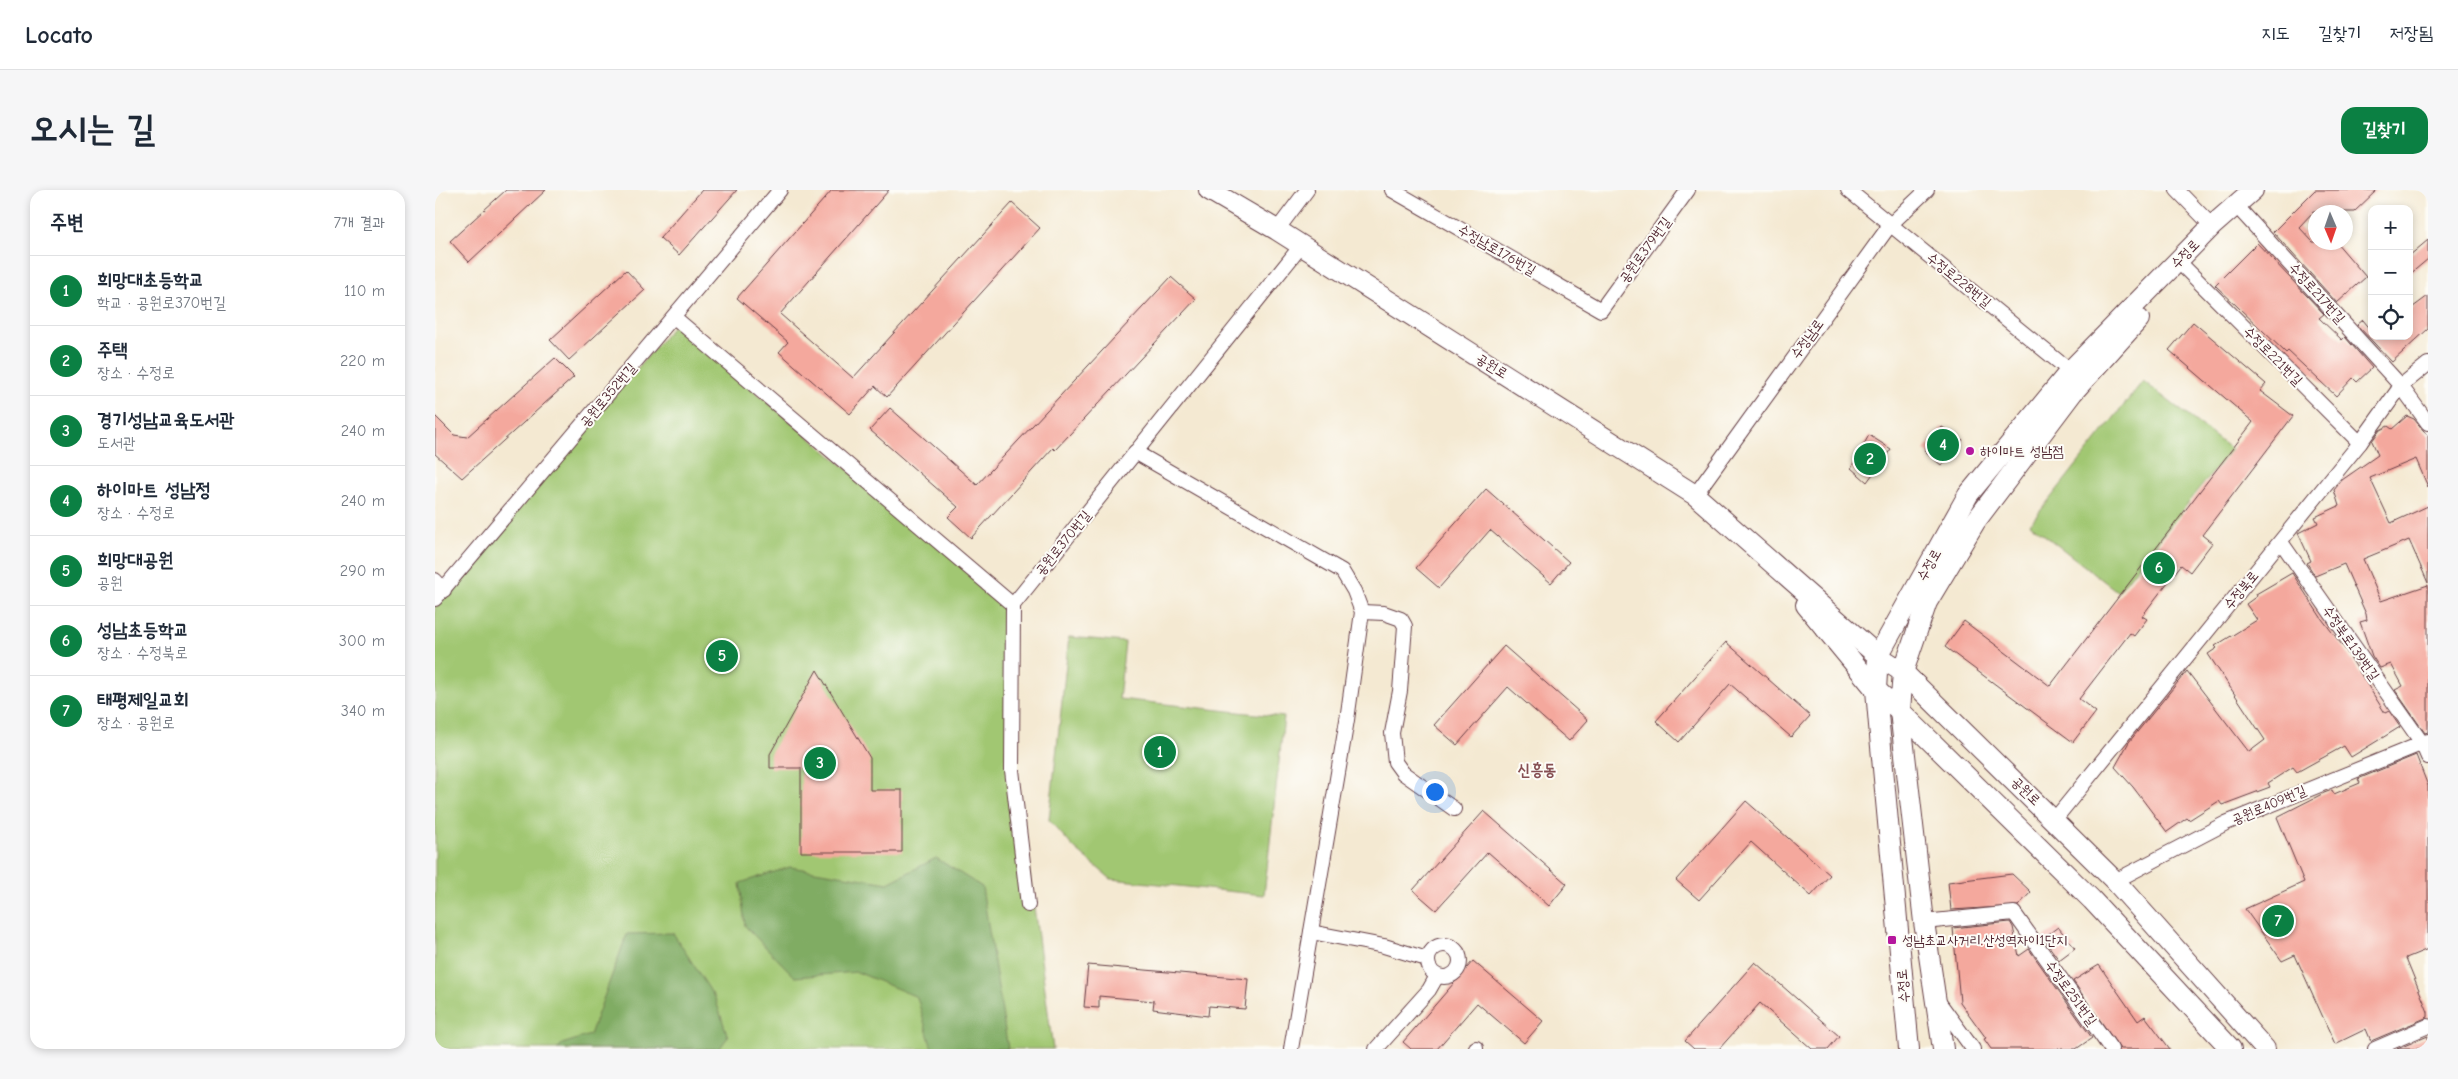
<!DOCTYPE html>
<html lang="ko">
<head>
<meta charset="utf-8">
<style>
  :root { --surface:#fff; --page:#f6f6f7; --text:#1f2937; --muted:#747a83; --line:#e0e1e3; --accent:#0b8043 }
  body { margin:0; font-family:"Comic Neue","Poor Story",sans-serif; background:var(--page); color:var(--text) }
  .controls { position:absolute; right:15px; top:15px; display:grid; overflow:hidden; border-radius:10px; box-shadow:0 2px 8px #0003 }
  .controls button { width:45px; height:45px; display:grid; place-items:center; padding:0; border:0; border-bottom:1px solid var(--line); background:var(--surface); color:var(--text); font:25px sans-serif }
  .compass { position:absolute; left:1873px; top:15px; width:45px; height:45px; border-radius:50%; background:var(--surface); box-shadow:0 2px 8px #0003; rotate:178deg }
  .you { position:absolute; left:999px; top:601px; width:18px; height:18px; margin:-12px; border:4px solid #fff; border-radius:50%; background:#1a73e8; box-shadow:0 0 0 8px #1a73e833 }
  .badge { display:grid; place-items:center; width:32px; height:32px; border-radius:50%; background:var(--accent); color:#fff; font-size:16px; font-weight:700 }
  .pin { position:absolute; translate:-50% -50%; border:2px solid #fff; box-shadow:0 1px 5px #0006 }
  .list { margin:0; padding:0; list-style:none }
  h2 { display:flex; justify-content:space-between; align-items:center; height:65px; margin:0; padding:0 20px; font-size:21px }
  h2 small { font-size:16px; font-weight:400; color:var(--muted) }
  .list li { display:grid; grid-template-columns:32px 1fr auto; gap:15px; align-items:center; box-sizing:border-box; height:70px; padding:0 20px; border-top:1px solid var(--line) }
  .list b { display:block; font-size:19px; white-space:nowrap }
  .list p { margin:0; font-size:16px; white-space:nowrap; color:var(--muted) }
  .list em { font-size:16px; font-style:normal; color:var(--muted) }
  .icon { flex:none; width:28px; height:28px; fill:none; stroke:currentColor; stroke-width:2; stroke-linecap:round; stroke-linejoin:round }
  .map { position:relative; flex:none; width:1993px; height:859px; overflow:hidden; border-radius:15px }
  header { display:flex; align-items:center; gap:30px; box-sizing:border-box; height:70px; padding:0 25px; background:var(--surface); border-bottom:1px solid var(--line) }
  header strong { font-size:24px }
  nav { display:flex; gap:28px; margin-inline-start:auto; font-size:18px }
  .intro { display:flex; align-items:center; justify-content:space-between; box-sizing:border-box; height:120px; padding:0 30px }
  h1 { margin:0; font-size:35px }
  .button { padding:12px 22px; border-radius:15px; background:var(--accent); color:#fff; font-size:18px; font-weight:700 }
  main { display:flex; gap:30px; padding:0 30px }
  aside { flex:1; background:var(--surface); border-radius:15px; box-shadow:0 2px 8px #0003 }
  .map>svg:first-child { display:block }
</style>
</head>
<body>
<header>
<strong>Locato</strong>
<nav><a>지도</a><a>길찾기</a><a>저장됨</a></nav>
</header>
<div class="intro"><h1>오시는 길</h1><a class="button">길찾기</a></div>
<main>
<aside>
<h2>주변<small>7개 결과</small></h2>
<ul class="list">
<li><span class="badge">1</span><div><b>희망대초등학교</b><p>학교 · 공원로370번길</p></div><em>110 m</em></li>
<li><span class="badge">2</span><div><b>주택</b><p>장소 · 수정로</p></div><em>220 m</em></li>
<li><span class="badge">3</span><div><b>경기성남교육도서관</b><p>도서관</p></div><em>240 m</em></li>
<li><span class="badge">4</span><div><b>하이마트 성남정</b><p>장소 · 수정로</p></div><em>240 m</em></li>
<li><span class="badge">5</span><div><b>희망대공원</b><p>공원</p></div><em>290 m</em></li>
<li><span class="badge">6</span><div><b>성남초등학교</b><p>장소 · 수정북로</p></div><em>300 m</em></li>
<li><span class="badge">7</span><div><b>태평제일교회</b><p>장소 · 공원로</p></div><em>340 m</em></li>
</ul>
</aside>
<div class="map">
<svg width="1993" height="859" viewBox="0 0 1993 859">
  <rect width="100%" height="100%" fill="#fdfcf7"/>
  <filter id="ink" filterUnits="userSpaceOnUse"><feTurbulence type="fractalNoise" baseFrequency=".02" numOctaves="2"/><feDisplacementMap in="SourceGraphic" scale="10" xChannelSelector="R" yChannelSelector="G"/><feConvolveMatrix kernelMatrix="1 2 1 2 8 2 1 2 1" color-interpolation-filters="sRGB"/></filter>
  <filter id="wash" filterUnits="userSpaceOnUse"><feTurbulence type="fractalNoise" baseFrequency=".0096" numOctaves="4" result="noise"/><feDisplacementMap in="SourceGraphic" scale="20" xChannelSelector="R" yChannelSelector="G"/><feGaussianBlur stdDeviation="1.12" result="paint"/><feColorMatrix in="noise" values="0 0 0 0 0 0 0 0 0 0 0 0 0 0 0 0 0 1.4 0 .05"/><feComposite in="paint" operator="in"/></filter>
  <g filter="url(#wash)">
    <rect width="100%" height="100%" fill="#f4e9d2"/>
    <!-- green -->
    <g fill="#a1c772" stroke="#76734e">
      <path d="M 240,134 L 571,413 L 582,590 L 618,859 L 0,859 L 0,417 Z"/>
      <path d="M 1708,191 L 1796,259 L 1683,402 L 1595,334 Z"/>
      <path d="M 634,447 L 690,452 L 684,509 L 849,527 L 829,705 L 676,689 L 640,659 L 614,630 Z"/>
    </g>
    <!-- forest -->
    <g fill="#80ac64" stroke="#656648">
      <path d="M 501,668 L 547,697 L 573,859 L 497,859 L 482,807 L 422,782 L 360,787 L 310,736 L 305,693 L 355,677 L 453,693 Z"/>
      <path d="M 238,743 L 280,808 L 293,847 L 284,859 L 122,859 L 127,854 L 155,845 L 192,744 Z"/>
    </g>
    <g id="blocks">
      <!-- building -->
      <g fill="#f4a89d">
        <path d="M 71,0 L 111,0 L 34,72 L 15,51 Z"/>
        <path d="M 267,0 L 302,0 L 244,65 L 225,48 Z"/>
        <path d="M 397,0 L 454,0 L 345,124 L 418,188 L 577,13 L 605,38 L 452,207 L 440,196 L 415,224 L 344,162 L 353,152 L 302,108 Z"/>
        <path d="M 1880,0 L 1942,0 L 1919,22 L 1878,22 L 1864,37 L 1878,52 L 1901,52 L 1931,87 L 1902,113 L 1838,42 Z"/>
        <path d="M 1993,50 L 1993,69 L 1974,85 L 1974,66 Z"/>
        <path d="M 1822,53 L 1889,124 L 1884,128 L 1907,150 L 1910,147 L 1937,178 L 1922,192 L 1918,188 L 1901,206 L 1853,161 L 1851,163 L 1780,95 Z"/>
        <path d="M 191,80 L 210,100 L 134,170 L 115,150 Z"/>
        <path d="M 736,87 L 761,109 L 620,260 L 618,258 L 536,348 L 513,327 L 523,317 L 435,240 L 455,218 L 542,295 Z"/>
        <path d="M 1993,106 L 1993,139 L 1957,172 L 1922,135 L 1928,130 L 1937,141 L 1937,146 L 1974,146 L 1974,120 Z"/>
        <path d="M 1758,132 L 1831,194 L 1825,201 L 1858,226 L 1767,345 L 1777,353 L 1755,382 L 1746,375 L 1707,426 L 1712,429 L 1699,446 L 1695,443 L 1644,509 L 1661,522 L 1638,552 L 1510,457 L 1529,431 L 1615,496 L 1818,232 L 1734,160 Z"/>
        <path d="M 120,168 L 139,187 L 27,288 L 0,264 L 0,226 L 19,245 L 32,247 Z"/>
        <path d="M 1972,226 L 1979,229 L 1993,246 L 1993,297 L 1981,269 L 1935,288 L 1956,333 L 1993,316 L 1993,393 L 1974,350 L 1928,369 L 1946,411 L 1993,395 L 1993,542 L 1990,543 L 1960,500 L 1968,496 L 1956,474 L 1945,478 L 1937,466 L 1925,432 L 1932,430 L 1931,424 L 1909,374 L 1880,386 L 1872,373 L 1876,371 L 1863,343 L 1883,333 L 1880,327 L 1904,316 L 1899,300 L 1907,290 L 1943,265 L 1937,251 L 1945,240 L 1953,236 L 1957,239 Z"/>
        <path d="M 1507,237 L 1528,250 L 1507,276 L 1489,260 Z"/>
        <path d="M 1434,245 L 1456,259 L 1432,292 L 1416,278 Z"/>
        <path d="M 1051,299 L 1134,372 L 1116,393 L 1055,340 L 1004,398 L 981,378 Z"/>
        <path d="M 1857,383 L 1887,429 L 1910,459 L 1950,523 L 1954,521 L 1965,537 L 1916,567 L 1909,556 L 1862,582 L 1858,577 L 1833,593 L 1835,597 L 1787,615 L 1784,611 L 1754,630 L 1752,628 L 1732,642 L 1698,597 L 1680,577 L 1694,552 L 1752,481 L 1814,562 L 1830,550 L 1773,464 L 1782,458 L 1780,456 L 1822,430 L 1811,414 L 1822,406 L 1821,404 Z"/>
        <path d="M 1291,452 L 1375,526 L 1356,547 L 1295,494 L 1244,552 L 1221,531 Z"/>
        <path d="M 1069,456 L 1153,530 L 1134,551 L 1073,497 L 1022,555 L 999,535 Z"/>
        <path d="M 382,480 L 435,568 L 435,600 L 467,600 L 467,662 L 366,662 L 366,578 L 335,578 L 335,564 Z"/>
        <path d="M 1981,565 L 1993,596 L 1993,759 L 1971,768 L 1993,822 L 1993,827 L 1936,851 L 1931,839 L 1900,854 L 1860,765 L 1847,771 L 1810,719 L 1869,692 L 1842,627 L 1889,603 L 1897,600 L 1899,604 L 1925,593 L 1923,589 Z"/>
        <path d="M 1311,611 L 1395,685 L 1376,706 L 1316,652 L 1264,710 L 1241,690 Z"/>
        <path d="M 1049,621 L 1132,694 L 1114,716 L 1053,662 L 1001,720 L 978,700 Z"/>
        <path d="M 1577,684 L 1596,702 L 1583,716 L 1516,720 L 1513,692 Z"/>
        <path d="M 1575,732 L 1578,737 L 1584,766 L 1594,759 L 1657,848 L 1641,859 L 1556,859 L 1549,849 L 1551,848 L 1525,812 L 1518,738 Z"/>
        <path d="M 1623,737 L 1640,758 L 1624,770 L 1608,748 Z"/>
        <path d="M 1038,771 L 1108,831 L 1089,853 L 1042,813 L 1002,859 L 976,859 L 968,852 Z"/>
        <path d="M 1320,772 L 1404,846 L 1393,859 L 1377,859 L 1325,813 L 1284,859 L 1259,859 L 1250,851 Z"/>
        <path d="M 653,775 L 813,789 L 810,819 L 774,816 L 773,826 L 718,819 L 719,811 L 664,806 L 664,818 L 649,817 Z"/>
        <path d="M 1664,775 L 1703,831 L 1710,826 L 1735,859 L 1685,859 L 1638,791 Z"/>
        <path d="M 1993,846 L 1993,859 L 1962,859 Z"/>
      </g>
    </g>
  </g>
  <g filter="url(#ink)">
    <use href="#blocks" fill-opacity="0" stroke="#643d44" stroke-width="1"/>
    <g fill="none" stroke-linecap="round" stroke-linejoin="round">
      <!-- minor casing -->
      <g stroke="#643d44" stroke-width="16">
        <g id="minor">
          <path d="M 957,0 L 1166,120 L 1253,0"/>
          <path d="M 1413,0 L 1635,181"/>
          <path d="M 1742,0 L 1777,36"/>
          <path d="M 1807,22 L 1966,196 L 1993,233"/>
          <path d="M 842,40 L 872,0"/>
          <path d="M 1750,78 L 1925,253"/>
          <path d="M 239,127 L 578,415"/>
          <path d="M 700,262 L 907,381 L 919,401 L 927,422 L 912,530 L 856,859"/>
          <path d="M 1260,305 L 1455,35 L 1492,0"/>
          <path d="M 1846,352 L 1987,553 L 1993,567"/>
          <path d="M 0,390 L 9,400"/>
          <path d="M 0,409 L 345,0"/>
          <path d="M 927,422 L 949,423 L 966,429 L 970,436 L 965,501 L 957,543 L 960,572 L 968,583 L 1019,619"/>
          <path d="M 1620,629 L 1925,253 L 1966,196 L 1993,174"/>
          <path d="M 1680,691 L 1791,633 L 1993,551"/>
          <path d="M 593,715 L 577,580 L 578,415 L 866,56"/>
          <path d="M 1489,732 L 1579,723 L 1676,859"/>
          <path d="M 876,742 L 949,756 L 992,769"/>
          <circle cx="1009" cy="771" r="16"/>
          <path d="M 1503,811 L 1538,859"/>
          <path d="M 941,859 L 994,800 L 1002,786"/>
          <path d="M 1041,859 L 1041,858"/>
          <path d="M 1940,859 L 1993,836"/>
        </g>
      </g>
      <!-- secondary casing -->
      <g stroke="#643d44" stroke-width="22">
        <g id="secondary">
          <path d="M 774,0 L 842,40 L 1260,305 L 1443,466 L 1468,482 L 1680,691 L 1830,859"/>
          <path d="M 1371,415 L 1441,500 L 1465,521 L 1657,710 L 1796,859"/>
          <path d="M 1474,859 L 1444,535 L 1441,500 L 1443,466 L 1533,305 L 1635,181 L 1777,36 L 1818,0"/>
          <path d="M 1508,859 L 1489,732 L 1465,521 L 1468,482 L 1492,412 L 1540,332 L 1638,202 L 1704,129"/>
        </g>
      </g>
      <!-- minor -->
      <use href="#minor" stroke="#fff" stroke-width="14"/>
      <!-- secondary -->
      <use href="#secondary" stroke="#fff" stroke-width="20"/>
    </g>
  </g>
  <!-- markers -->
  <g fill="#b5179e" stroke="#fdfcf7" stroke-width="2">
    <circle cx="1535" cy="261" r="5"/>
    <rect x="1452" y="745" width="10" height="10" rx="2.5"/>
  </g>
  <g text-anchor="middle" dominant-baseline="central" stroke-width="4" stroke-linejoin="round" paint-order="stroke">
    <!-- street labels -->
    <g font-size="14" fill="#4a1f2b" stroke="#fdfcf7">
      <text transform="translate(1062 60) rotate(30)">수정남로176번길</text>
      <text transform="translate(1210 60) rotate(-54)">공원로379번길</text>
      <text transform="translate(1750 64) rotate(-46)">수정로</text>
      <text transform="translate(1524 90) rotate(39)">수정로228번길</text>
      <text transform="translate(1882 103) rotate(48)">수정로217번길</text>
      <text transform="translate(1372 149) rotate(-54)">수정남로</text>
      <text transform="translate(1838 166) rotate(45)">수정로221번길</text>
      <text transform="translate(1057 176) rotate(32)">공원로</text>
      <text transform="translate(173 205) rotate(-50)">공원로352번길</text>
      <text transform="translate(628 353) rotate(-51)">공원로370번길</text>
      <text transform="translate(1494 375) rotate(-60)">수정로</text>
      <text transform="translate(1806 400) rotate(-50)">수정북로</text>
      <text transform="translate(1916 453) rotate(55)">수정북로139번길</text>
      <text transform="translate(1591 601) rotate(44)">공원로</text>
      <text transform="translate(1834 615) rotate(-23)">공원로409번길</text>
      <text transform="translate(1468 796) rotate(-95)">수정로</text>
      <text transform="translate(1636 803) rotate(54)">수정로251번길</text>
    </g>
    <!-- poi labels -->
    <g font-size="14" fill="#4a1f2b" stroke="#fdfcf7" text-anchor="start">
      <text x="1545" y="261">하이마트 성남점</text>
      <text x="1467" y="750">성남초교사거리.산성역자이1단지</text>
    </g>
    <!-- quarter labels -->
    <g font-size="16" font-weight="bold" fill="#864f53" stroke="#fdfcf7">
      <text x="1102" y="580">신흥동</text>
    </g>
  </g>
</svg>
<div class="controls">
<button>+</button>
<button>−</button>
<button><svg class="icon" aria-label="locate" viewBox="0 0 24 24"><circle cx="12" cy="12" r="6"/><path d="M12 2v4M12 18v4M2 12h4M18 12h4"/></svg></button>
</div>
<svg class="compass" viewBox="-18 -18 36 36"><path d="M0-13l5 13h-10z" fill="#e53935"/><path d="M0 13l5-13h-10z" fill="#747a83"/></svg>
<div class="you"></div>
<div class="pin badge" style="left:725px;top:562px">1</div>
<div class="pin badge" style="left:1435px;top:269px">2</div>
<div class="pin badge" style="left:385px;top:573px">3</div>
<div class="pin badge" style="left:1508px;top:255px">4</div>
<div class="pin badge" style="left:287px;top:466px">5</div>
<div class="pin badge" style="left:1724px;top:378px">6</div>
<div class="pin badge" style="left:1843px;top:731px">7</div>
</div>
</main>
</body>
</html>
